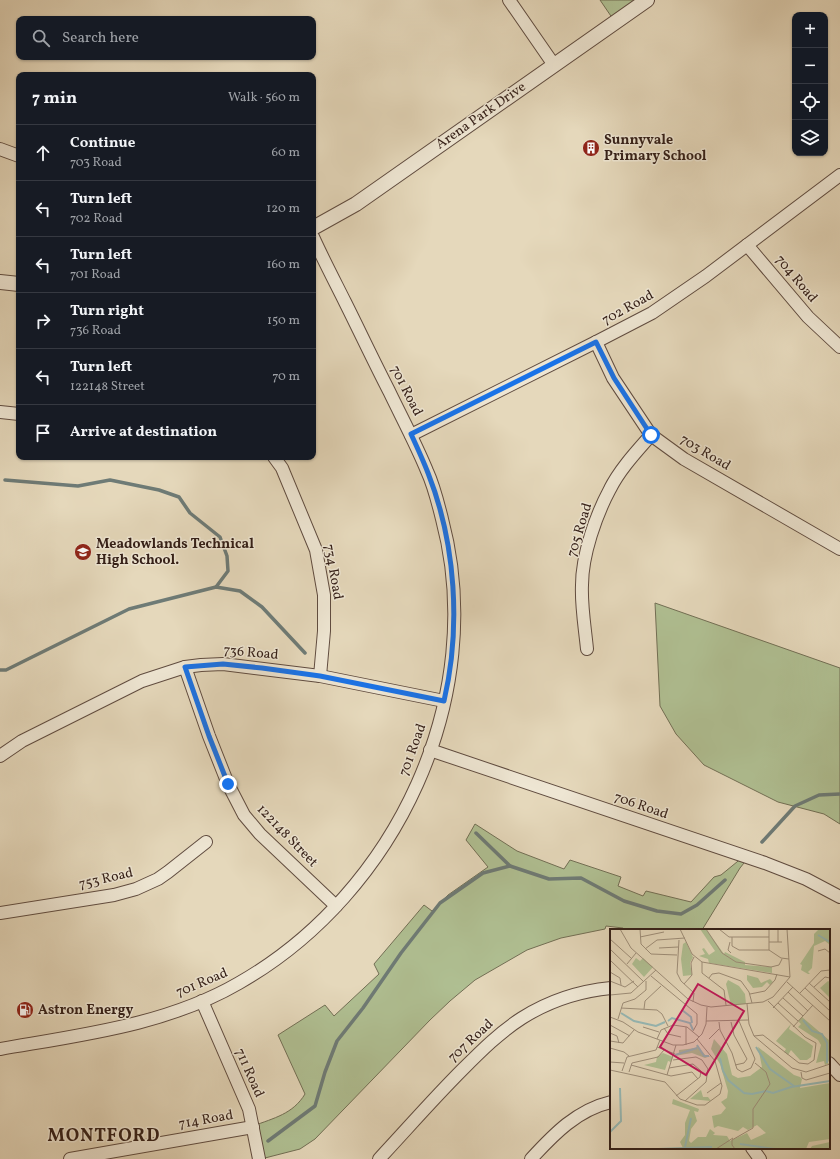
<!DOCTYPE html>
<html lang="en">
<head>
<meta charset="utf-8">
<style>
  :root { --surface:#171b24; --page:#242831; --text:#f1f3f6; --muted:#9ea1a6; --line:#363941 }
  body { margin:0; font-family:Vollkorn,serif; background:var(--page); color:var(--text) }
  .controls { position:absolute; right:12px; top:12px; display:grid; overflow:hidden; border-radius:8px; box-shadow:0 1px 3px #0004 }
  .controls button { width:36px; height:36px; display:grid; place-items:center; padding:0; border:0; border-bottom:1px solid var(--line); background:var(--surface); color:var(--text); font:20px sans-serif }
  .stop { position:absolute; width:12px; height:12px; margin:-9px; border:3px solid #1a73e8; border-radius:50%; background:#fff }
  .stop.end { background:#1a73e8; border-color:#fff; box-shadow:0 1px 4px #0008 }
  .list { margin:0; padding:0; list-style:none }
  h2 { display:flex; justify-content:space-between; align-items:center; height:52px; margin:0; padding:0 16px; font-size:17px }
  h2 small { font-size:13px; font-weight:400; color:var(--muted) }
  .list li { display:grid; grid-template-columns:26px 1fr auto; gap:12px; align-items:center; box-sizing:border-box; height:56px; padding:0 16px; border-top:1px solid var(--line) }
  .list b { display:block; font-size:15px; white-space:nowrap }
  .list p { margin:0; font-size:13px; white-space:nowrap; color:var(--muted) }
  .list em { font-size:13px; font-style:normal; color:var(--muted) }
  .icon { flex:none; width:22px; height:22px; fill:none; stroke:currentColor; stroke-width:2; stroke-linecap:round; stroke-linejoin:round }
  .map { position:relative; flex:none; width:840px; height:1159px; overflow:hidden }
  .search { position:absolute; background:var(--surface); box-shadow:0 1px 3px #0004; left:16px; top:16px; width:300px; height:44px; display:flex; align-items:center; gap:10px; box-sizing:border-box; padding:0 14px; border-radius:8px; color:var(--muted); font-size:15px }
  .panel { position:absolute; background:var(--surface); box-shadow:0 1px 3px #0004; left:16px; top:72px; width:300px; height:388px; border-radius:8px }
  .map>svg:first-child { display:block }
</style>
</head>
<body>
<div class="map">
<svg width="840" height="1159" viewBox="0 0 840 1159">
  <rect width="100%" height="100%" fill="#e5d8bb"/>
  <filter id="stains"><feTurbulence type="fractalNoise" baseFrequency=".005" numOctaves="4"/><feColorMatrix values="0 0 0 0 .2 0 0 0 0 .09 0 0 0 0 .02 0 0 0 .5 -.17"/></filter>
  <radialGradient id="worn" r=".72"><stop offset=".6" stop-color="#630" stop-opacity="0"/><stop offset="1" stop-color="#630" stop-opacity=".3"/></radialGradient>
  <!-- green -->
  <g fill="#b0c093" stroke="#726f55">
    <path d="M 600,0 L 646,0 L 615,22 Z"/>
    <path d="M 655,603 L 840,668 L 840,824 L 824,814 L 778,802 L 704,765 L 676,734 L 660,706 Z"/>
    <path d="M 475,824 L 517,851 L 564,869 L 570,860 L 621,877 L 618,886 L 643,896 L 646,891 L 691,902 L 714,877 L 721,875 L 743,857 L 748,858 L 740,868 L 702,930 L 623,930 L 623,928 L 606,926 L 605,929 L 561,938 L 527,950 L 475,980 L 450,1001 L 430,1020 L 315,1139 L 300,1149 L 261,1159 L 253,1126 C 274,1118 293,1114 305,1094 L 278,1035 L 325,1005 L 334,1016 L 379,974 L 374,964 L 424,905 L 432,911 L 448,895 L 488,867 L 466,840 Z"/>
  </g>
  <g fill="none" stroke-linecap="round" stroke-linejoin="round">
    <!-- stream -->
    <g stroke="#6e7b76" stroke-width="3.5">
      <path d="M 5,480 L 78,486 L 110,480 L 159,490 L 179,497 L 190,513 L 220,537 L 227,556 L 228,571 L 216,587"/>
      <path d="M 0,670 L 6,670 L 129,609 L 216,587 L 240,591 L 262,607 L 305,653"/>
      <path d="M 476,833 L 510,866 L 549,879 L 581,878 L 624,901 L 657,911 L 681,914 L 697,905 L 725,880"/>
      <path d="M 762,842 L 795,806 L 819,795 L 840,794"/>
      <path d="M 268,1141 L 315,1106 L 325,1072 L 337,1041 L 363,1008 L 401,953 L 440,903 L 483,873 L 510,866"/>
    </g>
    <!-- minor casing -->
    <g stroke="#604c40" stroke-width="14">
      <g id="minor">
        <path d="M 509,0 L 554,65"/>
        <path d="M 0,149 L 19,156"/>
        <path d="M 747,245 L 808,317 L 840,347"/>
        <path d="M 596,342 L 613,378 L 651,435 L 684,459 L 840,549"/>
        <path d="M 0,412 L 19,414"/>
        <path d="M 411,435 L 596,342 L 652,313 L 706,276 L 840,175"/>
        <path d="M 274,457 L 282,468 L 316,550 L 324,595 L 324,631 L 320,676"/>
        <path d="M 587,649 C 585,628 581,606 582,585 C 582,555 596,515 610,489 C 620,469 637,451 651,435"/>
        <path d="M 185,667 L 209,736 L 228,784 L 244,815 L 260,834 L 336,906"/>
        <path d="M 430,750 L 765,863 L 806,879 L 840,897"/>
        <path d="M 0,756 L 22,741 L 142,681 L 185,667 L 201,665 L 223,664 L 320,676 L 444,701"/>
        <path d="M 0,913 L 114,895 L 136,889 L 158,879 L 168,872 L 206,842"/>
        <path d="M 202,1001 L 249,1109 L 259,1159"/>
        <path d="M 0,1049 C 80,1035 167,1025 239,983 C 397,893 489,696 442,519 C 438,503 434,486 427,471 C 416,444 402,418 389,391 C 374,362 360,332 345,302 C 334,280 323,259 313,237"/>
        <path d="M 829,1063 L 840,1075"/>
        <path d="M 752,1148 L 760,1159"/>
        <path d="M 70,1159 L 253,1127"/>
        <path d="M 379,1159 C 407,1129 433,1099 462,1070 C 481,1051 500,1032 522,1018 C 549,1001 580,991 611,988"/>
        <path d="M 531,1159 C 554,1134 577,1110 611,1102"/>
      </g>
    </g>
    <!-- tertiary casing -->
    <g stroke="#604c40" stroke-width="16">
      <g id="tertiary">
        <path d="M 313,228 L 356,204 L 647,0"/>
        <path d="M 0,282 L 19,284"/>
      </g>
    </g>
    <!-- minor -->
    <use href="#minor" stroke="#eee6d3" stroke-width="12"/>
    <!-- tertiary -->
    <use href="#tertiary" stroke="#eee6d3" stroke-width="14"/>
  </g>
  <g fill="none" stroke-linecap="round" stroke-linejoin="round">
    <!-- route -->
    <path stroke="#1a73e8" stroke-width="5" d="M 228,784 L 209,736 L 185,667 L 223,664 L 262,668 L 320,676 L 444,701 C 461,628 456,544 428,473 C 423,460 417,447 411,434 L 596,342 L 614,378 L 651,435"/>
  </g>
  <!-- icons -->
  <defs>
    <g id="building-disc" transform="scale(0.9)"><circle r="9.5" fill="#8f2418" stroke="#eee6d3"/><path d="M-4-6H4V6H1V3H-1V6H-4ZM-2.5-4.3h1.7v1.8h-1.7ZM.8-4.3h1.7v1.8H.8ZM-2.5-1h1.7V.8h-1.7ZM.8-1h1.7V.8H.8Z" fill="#fff"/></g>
    <g id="school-disc" transform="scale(0.9)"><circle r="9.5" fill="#8f2418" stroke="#eee6d3"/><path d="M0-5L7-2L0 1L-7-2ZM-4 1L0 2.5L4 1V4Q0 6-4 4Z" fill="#fff"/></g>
    <g id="fuel-disc" transform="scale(0.9)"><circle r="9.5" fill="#8f2418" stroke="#eee6d3"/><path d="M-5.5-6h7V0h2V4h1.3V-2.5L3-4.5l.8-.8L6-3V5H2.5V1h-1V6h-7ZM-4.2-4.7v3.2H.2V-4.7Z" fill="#fff"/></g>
  </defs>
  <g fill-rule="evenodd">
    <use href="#building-disc" x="591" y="148"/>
    <use href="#school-disc" x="83" y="552"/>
    <use href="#fuel-disc" x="25" y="1010"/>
  </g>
  <g text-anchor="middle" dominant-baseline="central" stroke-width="3" stroke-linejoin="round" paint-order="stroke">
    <!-- street labels -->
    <g font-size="14" fill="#331e17" stroke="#eee6d3">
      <text transform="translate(481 116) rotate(-35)">Arena Park Drive</text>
      <text transform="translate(796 279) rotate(50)">704 Road</text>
      <text transform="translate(628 308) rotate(-29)">702 Road</text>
      <text transform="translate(406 391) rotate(63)">701 Road</text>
      <text transform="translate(705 453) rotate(31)">703 Road</text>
      <text transform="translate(580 530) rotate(-73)">705 Road</text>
      <text transform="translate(333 572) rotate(80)">734 Road</text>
      <text transform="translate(251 653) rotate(5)">736 Road</text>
      <text transform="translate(413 750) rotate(-70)">701 Road</text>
      <text transform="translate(641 806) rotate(19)">706 Road</text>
      <text transform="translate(287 836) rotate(46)">122148 Street</text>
      <text transform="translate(106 879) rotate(-13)">753 Road</text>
      <text transform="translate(202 983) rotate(-23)">701 Road</text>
      <text transform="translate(471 1041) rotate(-43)">707 Road</text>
      <text transform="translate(249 1073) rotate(66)">711 Road</text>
      <text transform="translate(206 1120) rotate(-10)">714 Road</text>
    </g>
    <!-- poi labels -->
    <g font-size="14" font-weight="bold" fill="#331e17" stroke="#eee6d3" text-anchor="start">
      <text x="604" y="140">Sunnyvale<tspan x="604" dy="16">Primary School</tspan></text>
      <text x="96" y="544">Meadowlands Technical<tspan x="96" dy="16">High School.</tspan></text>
      <text x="38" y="1010">Astron Energy</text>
    </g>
    <!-- district labels -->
    <g font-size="18" font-weight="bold" letter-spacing="1" fill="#331e17" stroke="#eee6d3">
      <text x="104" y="1136">MONTFORD</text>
    </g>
  </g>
  <!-- overview -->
  <g transform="translate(610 929)">
    <rect width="220" height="220" fill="#e5d8bb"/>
    <path d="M 90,0 L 96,0 L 114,25 L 115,23 L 135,33 L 135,36 L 162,38 L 162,44 L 99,34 L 98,30 L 89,27 L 95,25 L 92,20 L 94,19 L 99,26 L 105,22 ZM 220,0 L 220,16 L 215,12 L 204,17 L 202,39 L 198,43 L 200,45 L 198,45 L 191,41 L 192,36 L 190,35 L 204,14 L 204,5 L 208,1 ZM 76,13 L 83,28 L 80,34 L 82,46 L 73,47 L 71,30 L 73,15 ZM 26,29 L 30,32 L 33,29 L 43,38 L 34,48 L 22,35 ZM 137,46 L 148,49 L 151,54 L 160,50 L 163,53 L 160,56 L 157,53 L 152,58 L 143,59 L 137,51 ZM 118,51 L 129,57 L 135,65 L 136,75 L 121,76 L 116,55 ZM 218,52 L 220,53 L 220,69 L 210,59 ZM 192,88 L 219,111 L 220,131 L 217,134 L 220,134 L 215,136 L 214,132 L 206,134 L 211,116 L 208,111 L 188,98 L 191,95 L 188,92 ZM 181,95 L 179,100 L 203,117 L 201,128 L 197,131 L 190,131 L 181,121 L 178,126 L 174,123 L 176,120 L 166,112 ZM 104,110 L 117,125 L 122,146 L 128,149 L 140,147 L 152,138 L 148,118 L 184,146 L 190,148 L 192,150 L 190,159 L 220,154 L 220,210 L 199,213 L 196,220 L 73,219 L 70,213 L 75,206 L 75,194 L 80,181 L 62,175 L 63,170 L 89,180 L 88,183 L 84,182 L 87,192 L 81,200 L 79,212 L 81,214 L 88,208 L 96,208 L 100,200 L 105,204 L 103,206 L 117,207 L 120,212 L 137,204 L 141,211 L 156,204 L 147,196 L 138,201 L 133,198 L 128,202 L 108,197 L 104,199 L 102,187 L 111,185 L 116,179 L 111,173 L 117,169 L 118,162 L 110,135 L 101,120 ZM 87,116 L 96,127 L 101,127 L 95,129 L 82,124 L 64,127 L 69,125 L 69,121 L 86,119 ZM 53,124 L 63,128 L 61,133 L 58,132 L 55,141 L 34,136 L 46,133 L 47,128 ZM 91,161 L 93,168 L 98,168 L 101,172 L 80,170 ZM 220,213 L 220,220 L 200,220 L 202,217 Z" fill="#b0c093"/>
    <path fill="none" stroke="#96b9b6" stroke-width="2" d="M 208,6 L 220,13M 72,81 L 81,88 L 82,94M 11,84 L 24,92 L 46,97 L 55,93M 193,91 L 202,102 L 212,105 L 217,114 L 217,134M 58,92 L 62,89 L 80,94 L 83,101M 87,116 L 94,127 L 99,127M 146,118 L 160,140 L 184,157M 65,126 L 87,119M 110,129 L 113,142 L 118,151 L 134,164 L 142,165 L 156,162 L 163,164 L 181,158 L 220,152M 0,203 L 11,192 L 10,159M 130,215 L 165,220M 75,218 L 81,189M 48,220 L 102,218"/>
    <path fill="none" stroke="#9e8e79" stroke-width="1" d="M 10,0 L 21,19 L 78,70 L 91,76 L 101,78 L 153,73 L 163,68 L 180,48 L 177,0M 30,0 L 31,15 L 41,25 L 67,26M 70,0 L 82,25 L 92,33 L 180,48M 96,0 L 112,24 L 126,33 L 161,38 L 169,36 L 172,30M 109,0 L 119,8 L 159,8M 159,0 L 159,21 L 171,29 L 179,30M 30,8 L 54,3M 122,8 L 122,17 L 129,21 L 159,21M 0,10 L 21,29M 69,11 L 67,44 L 71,52 L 84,64 L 83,73M 120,13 L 118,21 L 121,24M 159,13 L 172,13M 168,13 L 168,0M 49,19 L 68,18M 0,20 L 34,53M 35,20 L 47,11 L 75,9M 208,22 L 215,20 L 220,24M 0,31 L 28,58M 92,33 L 92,44 L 114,61 L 116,76M 17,35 L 26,24M 0,43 L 10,49 L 11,56M 41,47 L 87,85 L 87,95 L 83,102M 99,49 L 102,45 L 109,44 L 131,52 L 139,63 L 142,74M 0,52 L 15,58 L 24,52M 177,53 L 220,92M 199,54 L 220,73M 74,55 L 82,46 L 81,34 L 84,28M 204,58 L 215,48 L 220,49M 195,59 L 220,82M 178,63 L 198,82M 190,64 L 211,42 L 220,41M 140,65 L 155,62 L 165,51 L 167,45M 0,66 L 21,64 L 46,41M 173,69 L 193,87M 168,74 L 188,92M 137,75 L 139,95 L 144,107 L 182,139 L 196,143 L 220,135M 11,79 L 47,81 L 52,85 L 58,97M 163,79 L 183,58M 34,80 L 35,72 L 51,57M 0,88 L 13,93 L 28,103 L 63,116 L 73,116 L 84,113 L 92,105 L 96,95 L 97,78M 8,90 L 13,74 L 25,70 L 36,61 L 36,52M 96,92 L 138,91M 109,93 L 110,101 L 122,124 L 127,140 L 132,143 L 141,139 L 145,130 L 129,92M 121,93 L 124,106 L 137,130 L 134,134 L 125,136M 0,96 L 20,107M 33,98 L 49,103M 76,98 L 76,116M 183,98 L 203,76M 54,99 L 58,105 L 71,108M 0,104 L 7,107 L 9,114M 144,107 L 153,106 L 189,134 L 198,135 L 204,131 L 206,114 L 195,108 L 158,72M 47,110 L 51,101 L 63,96 L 77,98 L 89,108M 99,110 L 109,100M 0,112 L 13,114 L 24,101M 47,118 L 65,125M 0,119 L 14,123 L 19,127M 63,131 L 86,128 L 92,131 L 98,140 L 96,153 L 75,172M 0,133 L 14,134M 21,136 L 61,147 L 82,143 L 88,150M 59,139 L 83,135 L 91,142 L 90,148 L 66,167M 0,141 L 55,153 L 70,170 L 87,176 L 95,176 L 110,165 L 112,157 L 105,132 L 87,110M 12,142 L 17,128 L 46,121 L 50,111M 19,143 L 22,134 L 48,128 L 54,121M 191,143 L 192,149 L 196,151 L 220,144M 57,146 L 66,116M 97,164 L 111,154M 106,220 L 123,209M 125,220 L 122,216 L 122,211 L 143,199 L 143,180 L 160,155 L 156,143 L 145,134"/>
    <path fill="#c2185b" fill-opacity="0.15" stroke="#c2185b" stroke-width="2" d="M 88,55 L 134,82 L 96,146 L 50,118 Z"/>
    <rect width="220" height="220" fill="none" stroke="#331e17" stroke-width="2"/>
  </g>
  <rect width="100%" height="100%" filter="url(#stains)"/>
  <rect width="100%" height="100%" fill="url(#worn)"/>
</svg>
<div class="controls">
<button>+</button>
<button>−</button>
<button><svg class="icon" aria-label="locate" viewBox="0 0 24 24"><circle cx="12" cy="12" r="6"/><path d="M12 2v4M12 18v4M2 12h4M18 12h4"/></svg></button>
<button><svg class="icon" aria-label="layers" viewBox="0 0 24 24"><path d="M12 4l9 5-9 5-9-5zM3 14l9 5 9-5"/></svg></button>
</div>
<div class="stop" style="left:651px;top:435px"></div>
<div class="stop end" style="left:228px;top:784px"></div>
<div class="search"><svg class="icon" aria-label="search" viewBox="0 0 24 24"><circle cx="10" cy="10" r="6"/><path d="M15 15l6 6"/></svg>Search here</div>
<section class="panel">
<h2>7 min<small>Walk · 560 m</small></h2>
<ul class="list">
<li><svg class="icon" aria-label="ahead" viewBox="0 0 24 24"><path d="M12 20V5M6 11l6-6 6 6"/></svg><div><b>Continue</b><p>703 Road</p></div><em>60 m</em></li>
<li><svg class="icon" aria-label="left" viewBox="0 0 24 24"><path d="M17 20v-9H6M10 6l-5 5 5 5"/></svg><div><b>Turn left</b><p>702 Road</p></div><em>120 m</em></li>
<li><svg class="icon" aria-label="left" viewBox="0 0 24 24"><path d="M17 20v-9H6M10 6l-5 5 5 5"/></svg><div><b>Turn left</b><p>701 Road</p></div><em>160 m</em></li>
<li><svg class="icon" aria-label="right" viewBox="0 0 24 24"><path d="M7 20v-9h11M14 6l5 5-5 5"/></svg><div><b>Turn right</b><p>736 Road</p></div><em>150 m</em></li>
<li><svg class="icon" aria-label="left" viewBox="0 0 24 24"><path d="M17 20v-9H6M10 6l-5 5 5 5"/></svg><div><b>Turn left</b><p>122148 Street</p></div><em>70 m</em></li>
<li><svg class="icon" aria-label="arrive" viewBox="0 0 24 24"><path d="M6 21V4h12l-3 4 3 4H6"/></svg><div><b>Arrive at destination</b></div></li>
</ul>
</section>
</div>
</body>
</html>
